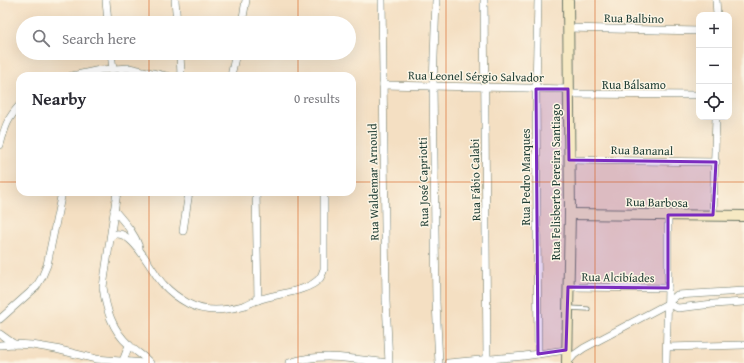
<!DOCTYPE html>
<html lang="en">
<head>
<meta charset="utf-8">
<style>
  :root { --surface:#fff; --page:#f2f2f3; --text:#2b2b33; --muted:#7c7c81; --line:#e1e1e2 }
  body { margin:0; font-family:"Gentium Book Plus",serif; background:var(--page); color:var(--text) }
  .controls { position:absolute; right:12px; top:12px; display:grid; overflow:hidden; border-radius:8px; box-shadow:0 4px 16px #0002 }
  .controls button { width:36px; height:36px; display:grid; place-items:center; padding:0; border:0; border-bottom:1px solid var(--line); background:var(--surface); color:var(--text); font:20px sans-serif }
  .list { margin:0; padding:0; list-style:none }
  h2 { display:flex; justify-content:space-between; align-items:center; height:52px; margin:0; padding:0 16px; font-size:17px }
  h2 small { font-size:13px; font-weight:400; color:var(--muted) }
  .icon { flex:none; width:22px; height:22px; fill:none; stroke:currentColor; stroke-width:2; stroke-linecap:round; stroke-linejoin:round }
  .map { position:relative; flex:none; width:744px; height:363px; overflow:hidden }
  .search { position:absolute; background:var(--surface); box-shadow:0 4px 16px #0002; left:16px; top:16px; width:340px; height:44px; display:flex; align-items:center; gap:10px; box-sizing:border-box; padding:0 14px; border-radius:22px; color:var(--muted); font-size:15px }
  .panel { position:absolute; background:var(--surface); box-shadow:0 4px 16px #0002; left:16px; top:72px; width:340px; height:124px; border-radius:12px }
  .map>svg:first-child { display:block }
</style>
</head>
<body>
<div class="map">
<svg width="744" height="363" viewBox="0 0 744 363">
  <rect width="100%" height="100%" fill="#fcf5e5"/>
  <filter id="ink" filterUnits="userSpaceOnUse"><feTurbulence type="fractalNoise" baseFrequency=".025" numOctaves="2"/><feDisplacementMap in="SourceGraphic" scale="8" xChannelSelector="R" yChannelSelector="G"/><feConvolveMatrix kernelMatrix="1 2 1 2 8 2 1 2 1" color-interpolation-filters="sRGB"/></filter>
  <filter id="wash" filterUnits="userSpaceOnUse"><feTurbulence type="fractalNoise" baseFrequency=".012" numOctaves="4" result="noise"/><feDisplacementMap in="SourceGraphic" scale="16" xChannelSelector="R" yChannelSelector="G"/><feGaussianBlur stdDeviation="0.9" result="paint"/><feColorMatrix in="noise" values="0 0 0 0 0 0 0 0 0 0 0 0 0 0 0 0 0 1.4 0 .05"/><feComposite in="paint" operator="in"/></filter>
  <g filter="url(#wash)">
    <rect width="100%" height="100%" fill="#f4dfc2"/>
  </g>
  <g filter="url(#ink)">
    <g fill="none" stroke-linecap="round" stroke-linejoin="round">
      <!-- lane casing -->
      <g stroke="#6a7666" stroke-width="5">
        <path id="lane" d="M 570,308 L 588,309"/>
      </g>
      <!-- street casing -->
      <g stroke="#6a7666" stroke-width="8">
        <g id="street">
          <path d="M 106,0 L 108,23"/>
          <path d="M 175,0 L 177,23"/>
          <path d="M 382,0 L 386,301 L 389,363"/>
          <path d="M 436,0 L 433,85 L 436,302 L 439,363"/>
          <path d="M 484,0 L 487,360"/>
          <path d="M 716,0 L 717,15"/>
          <path d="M 242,23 L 246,0"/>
          <path d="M 568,28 L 699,31"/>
          <path d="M 111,53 L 113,69"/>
          <path d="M 180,53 L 181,76"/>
          <path d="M 72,76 L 100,70 L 129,68 L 166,76"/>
          <path d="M 231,76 L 236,53"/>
          <path d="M 383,85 L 568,89"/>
          <path d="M 568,94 L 699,95"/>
          <path d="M 0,145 C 5,127 7,119 20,105"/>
          <path d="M 569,160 L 716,162"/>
          <path d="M 117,192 L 103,287 C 106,309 112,330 129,345 C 136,352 144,356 150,363"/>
          <path d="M 256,192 L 258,300"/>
          <path d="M 114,210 C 124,222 134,232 139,247"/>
          <path d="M 713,215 L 716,117"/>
          <path d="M 183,231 L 189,192"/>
          <path d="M 111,236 C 130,223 153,274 163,284 C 170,292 180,299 189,304 C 206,313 229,310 246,305 C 250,303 254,301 258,300 C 274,294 309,292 320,278 C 322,275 323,272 324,269 L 324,192"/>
          <path d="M 568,287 L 668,288"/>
          <path d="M 667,304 L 678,308 L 713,304 L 744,302"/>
          <path d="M 0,319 L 36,287 L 42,277 L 47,265 L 62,192"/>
          <path d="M 0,334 L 14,344"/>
          <path d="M 0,345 L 14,344 L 32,345 L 56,349 L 96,359 L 144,363"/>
          <path d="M 667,347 L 744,345"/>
          <path d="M 538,354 L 536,89 L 538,0"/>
          <path d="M 123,361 L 129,345"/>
          <path d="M 289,363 C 321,352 355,359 388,363"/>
          <path d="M 448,363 L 524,356 L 566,350"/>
          <path d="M 567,363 L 574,355 L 584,348 L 667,304 L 677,295 L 744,291"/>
          <path d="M 666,363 L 668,288 L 668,215"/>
        </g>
      </g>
      <!-- secondary casing -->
      <g stroke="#6a7666" stroke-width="12">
        <g id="secondary">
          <path d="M 570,214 L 744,216"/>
          <path d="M 567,363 L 570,214 L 568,0"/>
        </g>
      </g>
      <!-- lane -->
      <use href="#lane" stroke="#fff" stroke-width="3.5"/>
      <!-- street -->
      <use href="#street" stroke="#fff" stroke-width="7"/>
      <!-- secondary -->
      <use href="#secondary" stroke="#f6e9c3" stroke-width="10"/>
    </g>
  </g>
  <!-- marked area -->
  <path fill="#7b2cbf" fill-opacity="0.2" stroke="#7b2cbf" stroke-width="3" stroke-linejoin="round" d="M 536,89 L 568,89 L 569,160 L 716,162 L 713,215 L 668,215 L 668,288 L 568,287 L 566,350 L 538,354 Z"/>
  <!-- grid -->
  <path fill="none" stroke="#d45610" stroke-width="1" stroke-opacity="0.55" d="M 149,0 L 149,23M 298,0 L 298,23M 446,0 L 446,363M 595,0 L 595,363M 149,53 L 149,76M 298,53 L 298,76M 0,182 L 20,182M 352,182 L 744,182M 149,192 L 149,363M 298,192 L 298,363"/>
  <g text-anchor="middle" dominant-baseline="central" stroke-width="3" stroke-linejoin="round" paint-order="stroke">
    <!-- street labels -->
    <g font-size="12" fill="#1f3d34" stroke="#fcf5e5">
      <text transform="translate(634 18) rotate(1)">Rua Balbino</text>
      <text transform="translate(476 76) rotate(1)">Rua Leonel Sérgio Salvador</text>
      <text x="634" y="84">Rua Bálsamo</text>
      <text transform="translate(642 150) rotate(1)">Rua Bananal</text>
      <text transform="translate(525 177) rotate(-90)">Rua Pedro Marques</text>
      <text transform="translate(475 180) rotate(-91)">Rua Fábio Calabi</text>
      <text transform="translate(373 182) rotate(-91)">Rua Waldemar Arnould</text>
      <text transform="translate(423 182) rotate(-91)">Rua José Capriotti</text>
      <text transform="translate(555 182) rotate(-90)">Rua Felisberto Pereira Santiago</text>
      <text transform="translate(657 202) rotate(1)">Rua Barbosa</text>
      <text transform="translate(618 277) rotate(1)">Rua Alcibíades</text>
    </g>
  </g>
</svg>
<div class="controls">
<button>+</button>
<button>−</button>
<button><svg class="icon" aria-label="locate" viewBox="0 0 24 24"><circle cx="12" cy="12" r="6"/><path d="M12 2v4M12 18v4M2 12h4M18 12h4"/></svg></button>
</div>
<div class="search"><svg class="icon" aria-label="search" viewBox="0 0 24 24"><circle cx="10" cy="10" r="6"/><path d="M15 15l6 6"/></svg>Search here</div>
<section class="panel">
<h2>Nearby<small>0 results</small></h2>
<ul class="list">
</ul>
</section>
</div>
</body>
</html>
